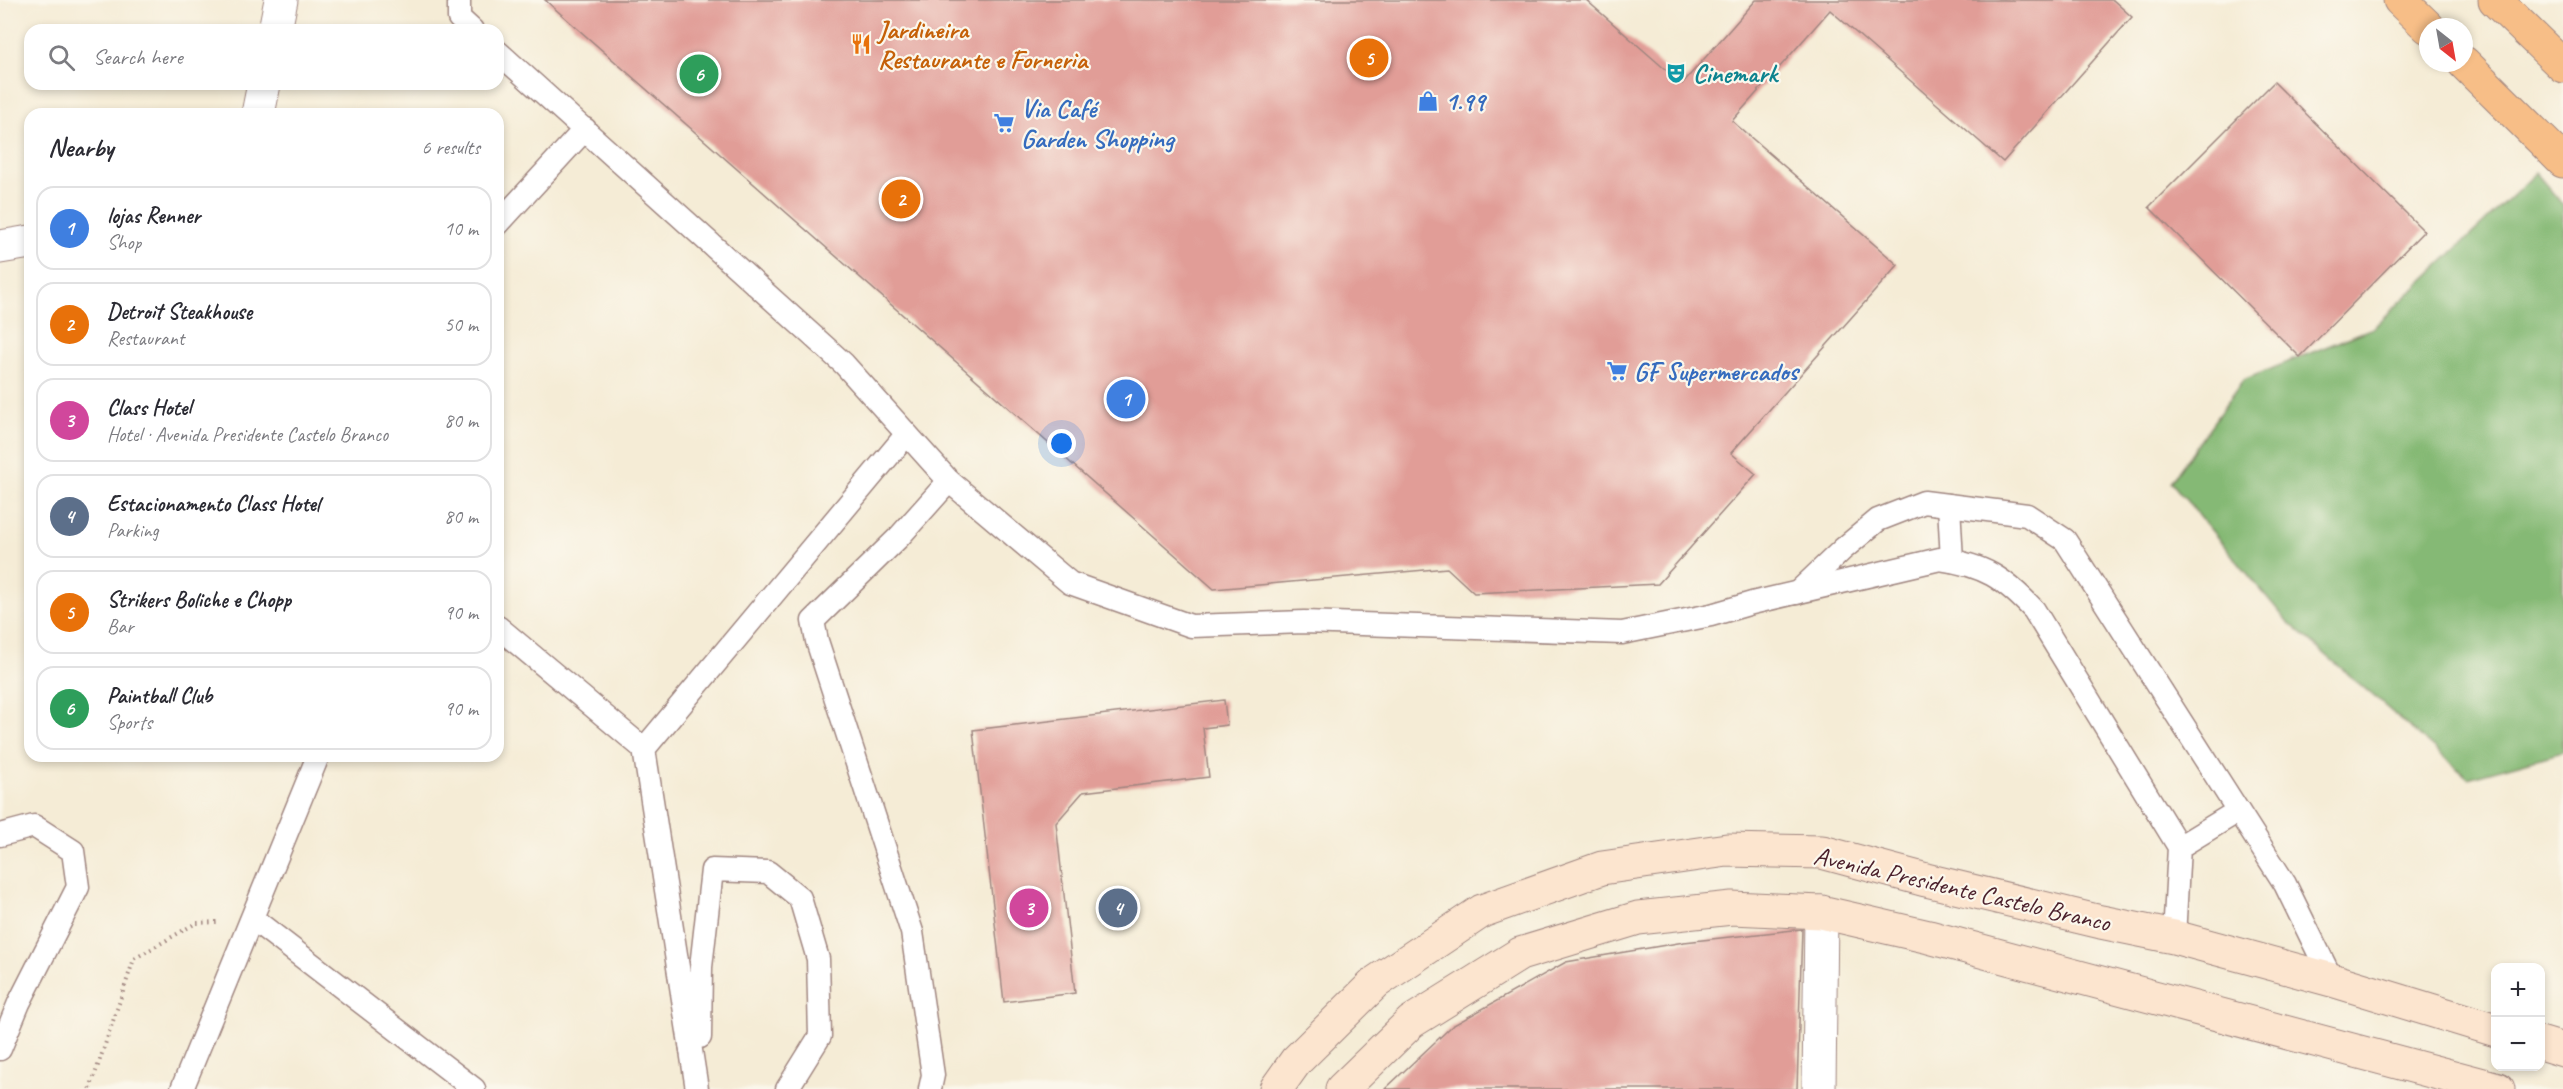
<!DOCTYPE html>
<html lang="en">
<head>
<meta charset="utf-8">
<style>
  :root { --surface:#fff; --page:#f2f2f3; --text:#2b2b33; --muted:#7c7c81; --line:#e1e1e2; --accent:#c8321e }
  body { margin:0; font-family:Caveat,sans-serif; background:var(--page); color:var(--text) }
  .controls { position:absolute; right:18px; bottom:18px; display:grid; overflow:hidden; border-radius:12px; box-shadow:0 3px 9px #0003 }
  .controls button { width:54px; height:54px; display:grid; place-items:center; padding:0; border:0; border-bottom:2px solid var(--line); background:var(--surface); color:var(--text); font:30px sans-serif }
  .compass { position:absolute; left:2419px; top:18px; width:54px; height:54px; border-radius:50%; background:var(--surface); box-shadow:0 3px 9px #0003; rotate:149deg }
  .you { position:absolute; left:1062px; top:444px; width:21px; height:21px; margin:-15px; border:4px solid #fff; border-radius:50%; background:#1a73e8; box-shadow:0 0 0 9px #1a73e833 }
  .badge { display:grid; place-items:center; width:39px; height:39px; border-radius:50%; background:var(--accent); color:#fff; font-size:20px; font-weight:700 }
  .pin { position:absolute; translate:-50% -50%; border:3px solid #fff; box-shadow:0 2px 6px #0006 }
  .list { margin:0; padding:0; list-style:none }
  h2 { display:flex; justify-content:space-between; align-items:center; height:78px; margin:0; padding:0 24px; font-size:26px }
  h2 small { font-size:20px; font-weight:400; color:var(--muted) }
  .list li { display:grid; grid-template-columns:39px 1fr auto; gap:18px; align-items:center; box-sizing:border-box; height:84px; margin:0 12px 12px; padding:0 12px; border:2px solid var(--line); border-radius:18px }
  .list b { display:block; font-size:22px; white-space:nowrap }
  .list p { margin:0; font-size:20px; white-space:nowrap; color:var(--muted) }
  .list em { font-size:20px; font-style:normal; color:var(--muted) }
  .icon { flex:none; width:33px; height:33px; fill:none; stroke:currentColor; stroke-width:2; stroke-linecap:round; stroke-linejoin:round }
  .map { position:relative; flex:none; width:2563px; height:1089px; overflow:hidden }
  .search { position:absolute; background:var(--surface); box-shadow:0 3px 9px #0003; left:24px; top:24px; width:480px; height:66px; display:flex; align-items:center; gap:15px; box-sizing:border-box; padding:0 21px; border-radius:18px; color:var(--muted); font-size:22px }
  .panel { position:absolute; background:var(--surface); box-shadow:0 3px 9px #0003; left:24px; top:108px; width:480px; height:654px; border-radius:18px }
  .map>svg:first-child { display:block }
</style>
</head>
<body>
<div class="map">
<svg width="2563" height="1089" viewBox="0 0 2563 1089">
  <rect width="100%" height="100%" fill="#fbf7ec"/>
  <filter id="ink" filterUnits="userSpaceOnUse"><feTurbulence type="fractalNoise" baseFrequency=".0167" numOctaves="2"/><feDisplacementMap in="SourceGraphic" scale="12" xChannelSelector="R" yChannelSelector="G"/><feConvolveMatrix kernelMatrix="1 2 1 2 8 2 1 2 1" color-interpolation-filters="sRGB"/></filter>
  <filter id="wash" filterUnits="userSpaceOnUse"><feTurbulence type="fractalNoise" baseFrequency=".008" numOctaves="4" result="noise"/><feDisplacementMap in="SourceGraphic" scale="24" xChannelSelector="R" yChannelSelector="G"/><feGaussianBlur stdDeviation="1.35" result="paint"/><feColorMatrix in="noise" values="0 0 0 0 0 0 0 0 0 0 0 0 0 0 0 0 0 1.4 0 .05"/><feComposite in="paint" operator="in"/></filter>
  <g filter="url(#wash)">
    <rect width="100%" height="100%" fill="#f5ecd6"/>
    <!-- forest -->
    <path fill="#85b974" stroke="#686c50" stroke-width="1.5" d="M 2536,173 L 2563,205 L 2563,752 L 2468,778 L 2287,621 L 2171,482 L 2243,380 L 2373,328 Z"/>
    <g id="blocks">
      <!-- building -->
      <g fill="#e19d97">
        <path d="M 545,0 L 1586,0 L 1682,84 L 1756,0 L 2113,0 L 2132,17 L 2003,162 L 1830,10 L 1732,121 L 1898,265 L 1731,453 L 1756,474 L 1658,584 L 1474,593 L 1447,568 L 1214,589 Z"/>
        <path d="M 2274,82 L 2424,231 L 2300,357 L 2149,207 Z"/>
        <path d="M 1224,700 L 1227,725 L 1203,728 L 1209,777 L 1083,792 L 1056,823 L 1075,993 L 1004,1002 L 973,730 Z"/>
        <path d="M 1802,929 L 1797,1089 L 1385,1089 L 1452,1026 L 1566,962 L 1684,942 Z"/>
      </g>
    </g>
  </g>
  <g filter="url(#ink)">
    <use href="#blocks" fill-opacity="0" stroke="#a08680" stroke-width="1.5"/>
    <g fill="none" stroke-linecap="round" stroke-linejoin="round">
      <!-- service casing -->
      <g stroke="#a08680" stroke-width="25">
        <g id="service">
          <path d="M 459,0 L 459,18 L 472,30"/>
          <path d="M 498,52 L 844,364 L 949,481 L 1070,583 L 1191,626 L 1304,622 L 1622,633 L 1711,615 L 1752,603 L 1940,559 C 1984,565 2004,578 2034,610 L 2179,847 L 2174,937"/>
          <path d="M 498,224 L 585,129"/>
          <path d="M 1949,505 L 1952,561"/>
          <path d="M 1797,593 L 1843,549 L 1878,520 L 1924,502 L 2027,515 L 2065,540 L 2285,884 L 2332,980"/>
          <path d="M 498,627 L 644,749 L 697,1089"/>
          <path d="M 644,749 L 906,435"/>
          <path d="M 0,835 L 34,826 L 73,851 L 78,887 L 19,1003 L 0,1049"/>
          <path d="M 2179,847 L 2238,811"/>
          <path d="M 253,919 L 474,1089"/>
          <path d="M 700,1037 L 701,967 L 712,870 L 768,872 L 800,898 L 818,959 L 820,1036 L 787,1089"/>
          <path d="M 182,1089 L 318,756"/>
          <path d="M 930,1089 L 933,1075 L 912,932 L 817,641 L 813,621 L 899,537 L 949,481"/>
        </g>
      </g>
      <!-- minor casing -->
      <g stroke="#a08680" stroke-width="35">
        <g id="minor">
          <path d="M 275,30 L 281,0"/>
          <path d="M 258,114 L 264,84"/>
          <path d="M 0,247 L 30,242"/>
          <path d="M 1819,1089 L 1821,912"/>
        </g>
      </g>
      <!-- secondary casing -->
      <g stroke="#a08680" stroke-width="35">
        <g id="secondary">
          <path d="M 2540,1043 L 2563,1050"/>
          <path d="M 1276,1089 L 1296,1061 L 1376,982 L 1482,911 L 1602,868 L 1727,850 L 1822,852 L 1926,880 L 2101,922 L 2174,937 L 2332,980 L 2496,1030"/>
          <path d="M 1342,1089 L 1411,1022 L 1520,954 L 1638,918 L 1732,908 L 1821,912 L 1929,937 L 2498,1089"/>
        </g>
      </g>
      <!-- trunk casing -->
      <g stroke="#a08680" stroke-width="35">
        <g id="trunk">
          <path d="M 2400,0 L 2428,27"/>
          <path d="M 2495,0 L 2563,66"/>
          <path d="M 2464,63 L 2563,161"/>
        </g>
      </g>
      <!-- path -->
      <path stroke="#a08680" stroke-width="4" stroke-dasharray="1.5 4.5" stroke-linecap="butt" d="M 90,1089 L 134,959 L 196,923 L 217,922"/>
      <!-- service -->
      <use href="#service" stroke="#fff" stroke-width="22"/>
      <!-- minor -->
      <use href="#minor" stroke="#fff" stroke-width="33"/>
      <!-- secondary -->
      <use href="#secondary" stroke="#fce5cf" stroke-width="33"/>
      <!-- trunk -->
      <use href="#trunk" stroke="#f7be87" stroke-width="33"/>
    </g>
  </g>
  <!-- icons -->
  <defs>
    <g id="restaurant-bare" transform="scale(1.62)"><path d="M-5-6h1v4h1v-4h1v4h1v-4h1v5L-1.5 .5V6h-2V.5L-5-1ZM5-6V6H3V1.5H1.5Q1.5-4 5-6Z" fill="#e8710a" stroke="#fbf7ec" stroke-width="2.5" paint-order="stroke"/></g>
    <g id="theatre-bare" transform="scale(1.62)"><path d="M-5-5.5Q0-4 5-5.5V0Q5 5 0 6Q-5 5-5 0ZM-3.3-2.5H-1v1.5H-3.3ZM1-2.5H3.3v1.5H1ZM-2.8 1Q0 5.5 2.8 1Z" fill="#0f9aa8" stroke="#fbf7ec" stroke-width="2.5" paint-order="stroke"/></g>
    <g id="shop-bare" transform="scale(1.62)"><path d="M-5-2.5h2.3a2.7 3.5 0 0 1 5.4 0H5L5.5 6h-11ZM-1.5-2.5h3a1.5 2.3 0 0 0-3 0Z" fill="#3f7fe0" stroke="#fbf7ec" stroke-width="2.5" paint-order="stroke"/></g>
    <g id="supermarket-bare" transform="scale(1.62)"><path d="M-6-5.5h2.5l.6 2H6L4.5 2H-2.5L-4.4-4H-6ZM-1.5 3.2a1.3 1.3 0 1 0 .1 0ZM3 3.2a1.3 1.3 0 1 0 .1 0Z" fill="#3f7fe0" stroke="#fbf7ec" stroke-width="2.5" paint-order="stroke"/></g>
  </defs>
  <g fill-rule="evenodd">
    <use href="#restaurant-bare" x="861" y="44"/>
    <use href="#theatre-bare" x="1676" y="73"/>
    <use href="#shop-bare" x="1428" y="101"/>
    <use href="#supermarket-bare" x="1004" y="123"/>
    <use href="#supermarket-bare" x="1617" y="371"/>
  </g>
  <g text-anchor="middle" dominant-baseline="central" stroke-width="4.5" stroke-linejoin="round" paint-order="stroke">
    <!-- food labels -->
    <g font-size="26" font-weight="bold" fill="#c56008" stroke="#fbf7ec" text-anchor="start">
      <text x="878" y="29">Jardineira<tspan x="878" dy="30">Restaurante e Forneria</tspan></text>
    </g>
    <!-- culture labels -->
    <g font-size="26" font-weight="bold" fill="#0d838f" stroke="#fbf7ec" text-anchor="start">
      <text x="1693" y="73">Cinemark</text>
    </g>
    <!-- shop labels -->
    <g font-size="26" font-weight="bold" fill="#366cbe" stroke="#fbf7ec" text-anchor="start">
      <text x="1445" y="101">1.99</text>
      <text x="1021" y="108">Via Café<tspan x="1021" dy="30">Garden Shopping</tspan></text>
      <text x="1634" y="371">GF Supermercados</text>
    </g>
    <!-- street labels -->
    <g font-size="26" fill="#4a1f2b" stroke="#fbf7ec">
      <text transform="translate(1962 889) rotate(13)">Avenida Presidente Castelo Branco</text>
    </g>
  </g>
</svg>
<div class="controls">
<button>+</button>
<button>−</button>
</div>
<svg class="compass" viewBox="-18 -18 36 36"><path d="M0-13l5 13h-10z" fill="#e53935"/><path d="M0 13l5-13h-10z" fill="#7c7c81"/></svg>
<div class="you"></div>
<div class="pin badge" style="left:1126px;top:399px;background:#3f7fe0">1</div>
<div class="pin badge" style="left:901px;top:199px;background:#e8710a">2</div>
<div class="pin badge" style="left:1029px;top:908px;background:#d1479c">3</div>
<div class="pin badge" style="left:1118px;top:908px;background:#5c6f8a">4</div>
<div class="pin badge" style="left:1369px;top:58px;background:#e8710a">5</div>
<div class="pin badge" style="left:699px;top:74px;background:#2e9e5b">6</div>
<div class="search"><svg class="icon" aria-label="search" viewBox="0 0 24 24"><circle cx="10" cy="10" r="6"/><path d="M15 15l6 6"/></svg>Search here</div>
<section class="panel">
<h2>Nearby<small>6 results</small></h2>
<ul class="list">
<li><span class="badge" style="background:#3f7fe0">1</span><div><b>lojas Renner</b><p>Shop</p></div><em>10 m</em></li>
<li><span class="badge" style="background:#e8710a">2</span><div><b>Detroit Steakhouse</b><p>Restaurant</p></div><em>50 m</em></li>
<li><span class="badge" style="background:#d1479c">3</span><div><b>Class Hotel</b><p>Hotel · Avenida Presidente Castelo Branco</p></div><em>80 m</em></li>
<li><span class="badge" style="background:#5c6f8a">4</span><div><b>Estacionamento Class Hotel</b><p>Parking</p></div><em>80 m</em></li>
<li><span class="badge" style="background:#e8710a">5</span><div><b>Strikers Boliche e Chopp</b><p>Bar</p></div><em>90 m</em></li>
<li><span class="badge" style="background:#2e9e5b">6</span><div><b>Paintball Club</b><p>Sports</p></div><em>90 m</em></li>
</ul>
</section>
</div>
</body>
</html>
